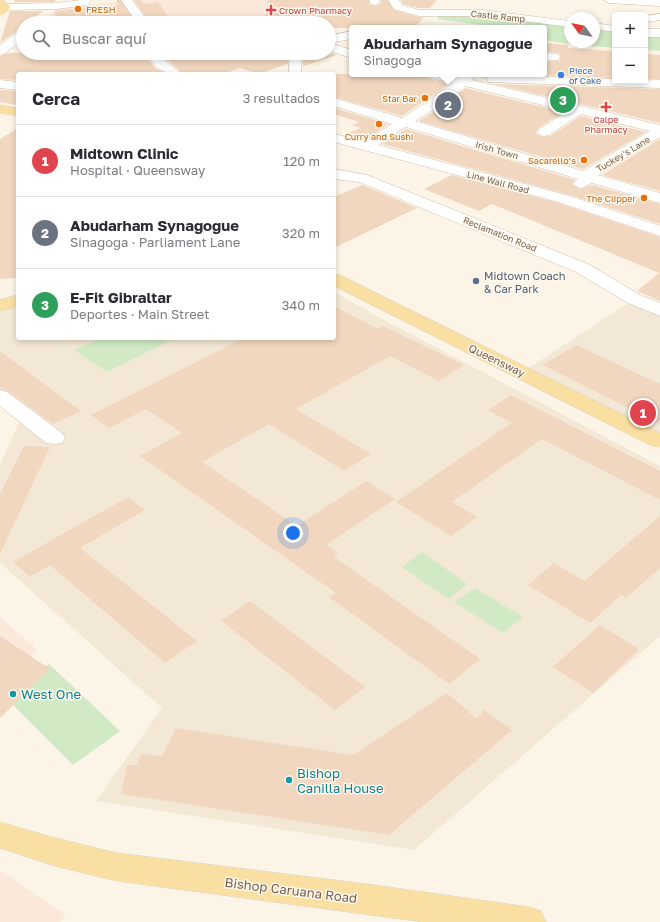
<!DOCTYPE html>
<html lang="es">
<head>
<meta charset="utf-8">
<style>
  :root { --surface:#fff; --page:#f7f7f7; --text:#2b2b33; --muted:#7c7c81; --line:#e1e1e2; --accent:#ea580c }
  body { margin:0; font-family:"Golos Text",sans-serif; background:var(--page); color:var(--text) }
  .controls { position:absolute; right:12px; top:12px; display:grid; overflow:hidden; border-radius:4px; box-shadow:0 2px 6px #0003 }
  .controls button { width:36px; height:36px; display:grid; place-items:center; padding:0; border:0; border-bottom:1px solid var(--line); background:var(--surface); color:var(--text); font:20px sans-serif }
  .compass { position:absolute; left:564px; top:12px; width:36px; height:36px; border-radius:50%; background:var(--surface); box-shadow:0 2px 6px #0003; rotate:303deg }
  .you { position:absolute; left:293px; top:533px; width:14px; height:14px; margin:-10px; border:3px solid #fff; border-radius:50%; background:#1a73e8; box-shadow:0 0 0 6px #1a73e833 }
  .badge { display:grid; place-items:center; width:26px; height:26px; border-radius:50%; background:var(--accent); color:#fff; font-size:13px; font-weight:700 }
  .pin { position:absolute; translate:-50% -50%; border:2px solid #fff; box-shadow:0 1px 4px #0006 }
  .popup { position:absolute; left:349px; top:25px; width:198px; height:52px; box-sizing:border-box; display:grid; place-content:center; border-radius:4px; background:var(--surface); filter:drop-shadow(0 1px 3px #0005); font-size:13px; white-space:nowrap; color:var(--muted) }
  .popup b { font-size:15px; color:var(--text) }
  .popup::after { content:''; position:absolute; left:50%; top:100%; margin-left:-8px; border:8px solid transparent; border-top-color:var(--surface) }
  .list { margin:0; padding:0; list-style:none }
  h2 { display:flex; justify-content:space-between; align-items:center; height:52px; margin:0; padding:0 16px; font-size:17px }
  h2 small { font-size:13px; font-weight:400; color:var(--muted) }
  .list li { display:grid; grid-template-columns:26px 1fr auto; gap:12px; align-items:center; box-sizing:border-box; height:72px; padding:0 16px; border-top:1px solid var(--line) }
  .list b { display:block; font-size:15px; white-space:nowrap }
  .list p { margin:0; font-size:13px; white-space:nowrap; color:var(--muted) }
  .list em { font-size:13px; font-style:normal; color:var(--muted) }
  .icon { flex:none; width:22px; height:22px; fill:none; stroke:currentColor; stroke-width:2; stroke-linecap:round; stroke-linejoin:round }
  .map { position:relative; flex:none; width:660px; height:922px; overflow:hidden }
  .search { position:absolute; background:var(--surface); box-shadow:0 2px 6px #0003; left:16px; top:16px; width:320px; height:44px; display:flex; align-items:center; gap:10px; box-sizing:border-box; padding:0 14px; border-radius:22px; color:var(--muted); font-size:15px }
  .panel { position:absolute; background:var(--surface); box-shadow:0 2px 6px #0003; left:16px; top:72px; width:320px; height:268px; border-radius:4px }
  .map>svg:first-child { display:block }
</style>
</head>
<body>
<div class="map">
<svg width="660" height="922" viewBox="0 0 660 922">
  <rect width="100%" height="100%" fill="#fcf5e7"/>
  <!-- residential -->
  <g fill="#f3e8d5">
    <path d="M 334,292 L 390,323 L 660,466 L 660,636 L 414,850 L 96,801 L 162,708 L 0,563 L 0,465 L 20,420 L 0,405 L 0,311 L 18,304 L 18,338 L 334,338 Z"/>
    <path d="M 630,302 L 660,316 L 660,433 L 527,369 Z"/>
  </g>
  <!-- commercial -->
  <g fill="#fce7db">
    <path d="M 142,0 L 312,0 L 331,22 L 336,35 L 329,39 L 329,23 L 39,23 L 59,7 Z"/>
    <path d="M 0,617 L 37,650 L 0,684 Z"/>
    <path d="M 0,870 L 66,915 L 60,922 L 0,922 Z"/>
  </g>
  <!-- green -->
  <g fill="#d1eac5">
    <path d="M 438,14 L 474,14 L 570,25 L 570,42 L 594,42 L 594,27 L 615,31 L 615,48 L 568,44 L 544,40 L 544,28 L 503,28 L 438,19 Z"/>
    <path d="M 645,34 L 660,35 L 660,51 L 645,50 Z"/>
    <path d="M 101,338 L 165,338 L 170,341 L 107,372 L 74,350 Z"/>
    <path d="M 422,552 L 467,584 L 449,599 L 402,567 Z"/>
    <path d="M 475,588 L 523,617 L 503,633 L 454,602 Z"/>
    <path d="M 49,664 L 120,731 L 73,765 L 2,694 Z"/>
  </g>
  <!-- building -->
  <g fill="#f1d7bf">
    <path d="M 14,0 L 56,0 L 54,2 L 14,2 Z"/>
    <path d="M 116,0 L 120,0 L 135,23 L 56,23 L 55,11 L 119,5 Z"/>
    <path d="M 134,0 L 140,0 L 144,4 L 158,2 L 172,22 L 201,19 L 205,23 L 150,23 Z"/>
    <path d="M 268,0 L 368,0 L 370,5 L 375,6 L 381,3 L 381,0 L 387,0 L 394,10 L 423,18 L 414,28 L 329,28 L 329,23 L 264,23 Z"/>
    <path d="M 401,0 L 437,0 L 430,8 L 419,8 L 403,4 Z"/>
    <path d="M 10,11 L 43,11 L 28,23 L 23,23 L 23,27 L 0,43 Z"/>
    <path d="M 544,43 L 568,45 L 568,48 L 612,51 L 615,78 L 508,74 L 544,74 L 544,62 L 559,61 L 561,58 L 559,53 L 544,52 Z"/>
    <path d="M 8,53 L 144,53 L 155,68 L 168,74 L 18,74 L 18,80 L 0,79 L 0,56 Z"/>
    <path d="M 160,53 L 288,53 L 288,64 L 258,74 L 240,68 L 223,74 L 183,74 Z"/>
    <path d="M 303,53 L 329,53 L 337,55 L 303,66 Z"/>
    <path d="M 645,54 L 660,55 L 660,79 L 645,79 Z"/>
    <path d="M 334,74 L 423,74 L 426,78 L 449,84 L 402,116 L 334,97 Z"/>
    <path d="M 494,84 L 660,89 L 660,123 Z"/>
    <path d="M 465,88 L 564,112 L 538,128 L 536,133 L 539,136 L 550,136 L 581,116 L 646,132 L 583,169 L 419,121 L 439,108 Z"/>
    <path d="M 0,90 L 18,91 L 18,105 L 0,102 Z"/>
    <path d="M 334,108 L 388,124 L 366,140 L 346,134 L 361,128 L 352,125 L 359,122 L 334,114 Z"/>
    <path d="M 18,128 L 18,278 L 0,279 L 0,139 Z"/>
    <path d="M 406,129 L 575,180 L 572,184 L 580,189 L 592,185 L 660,204 L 660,224 L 570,195 L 382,144 Z"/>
    <path d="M 660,139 L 660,191 L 602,175 Z"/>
    <path d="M 452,175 L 558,203 L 660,237 L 660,301 L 637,291 L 659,273 L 492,204 L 479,211 L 424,189 Z"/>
    <path d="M 362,185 L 417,208 L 334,248 L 334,197 Z"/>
    <path d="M 334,306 L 378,329 L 383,326 L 464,365 L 439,381 L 390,356 L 296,409 L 371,454 L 344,471 L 269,424 L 202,462 L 297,526 L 366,481 L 395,499 L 326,545 L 338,553 L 334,557 L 480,659 L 449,684 L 329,597 L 336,593 L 140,456 L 182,433 L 146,409 L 109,428 L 91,415 L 244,338 L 334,338 Z"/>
    <path d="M 576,345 L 660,384 L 660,424 L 543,365 Z"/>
    <path d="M 0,351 L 81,411 L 53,424 L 8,391 L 3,389 L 0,387 Z"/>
    <path d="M 511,395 L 660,471 L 660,500 L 542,439 L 452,502 L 477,517 L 451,536 L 396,502 L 512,423 L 488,410 Z"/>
    <path d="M 24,446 L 50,447 L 0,554 L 0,494 Z"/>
    <path d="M 128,497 L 145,510 L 80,548 L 197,641 L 165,663 L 50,565 L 30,577 L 13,562 Z"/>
    <path d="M 660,516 L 660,568 L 626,598 L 621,595 L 590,623 L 528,585 L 554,563 L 584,581 Z"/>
    <path d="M 250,601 L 365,687 L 335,710 L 221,621 Z"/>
    <path d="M 600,625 L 639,649 L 593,693 L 553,667 Z"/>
    <path d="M 0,636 L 50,669 L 0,718 Z"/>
    <path d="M 447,693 L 477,719 L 484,710 L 512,730 L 389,835 L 121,794 L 127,765 L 137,765 L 141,754 L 162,756 L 176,728 L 353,755 Z"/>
  </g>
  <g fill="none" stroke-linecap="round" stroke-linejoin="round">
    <!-- minor casing -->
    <g stroke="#cebead" stroke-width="1">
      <g id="minor">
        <path d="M 81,0 L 91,0 L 88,5 L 57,9 L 5,10 L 0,8 L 1,5 L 5,4 L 57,3 Z"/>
        <path d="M 121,0 L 132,0 L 149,23 L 137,23 Z"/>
        <path d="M 369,0 L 379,0 L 380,2 L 375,5 L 371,4 Z"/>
        <path d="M 388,0 L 399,0 L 402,5 L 419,10 L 482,10 L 570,21 L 570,27 L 482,16 L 419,16 L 394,9 Z"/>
        <path d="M 604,0 L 660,0 L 660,6 L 609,3 Z"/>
        <path d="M 660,14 L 660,20 L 645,22 L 645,16 Z"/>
        <path d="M 594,23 L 615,26 L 615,32 L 594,29 Z"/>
        <path d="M 23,29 L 23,39 L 4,54 L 0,55 L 0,45 L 19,31 Z"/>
        <rect x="645" y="29" width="15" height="8"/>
        <path d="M 352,31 L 352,39 L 329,43 L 352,50 L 352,58 L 329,51 L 329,36 Z"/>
        <path d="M 145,53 L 158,53 L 164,60 L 182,74 C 163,74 156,69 145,53 Z"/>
        <path d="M 290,53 L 302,53 L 301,74 L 289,74 Z"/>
        <path d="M 544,53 L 558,54 L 560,57 L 558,60 L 544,61 Z"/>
        <path d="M 424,74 L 446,74 L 460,77 L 464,74 L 477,74 L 472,80 L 660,125 L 660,137 L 598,175 L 660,193 L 660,203 L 592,183 L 581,188 L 576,186 L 573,183 L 578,179 L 406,127 L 378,145 L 570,196 L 660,226 L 660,236 L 558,202 L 334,142 L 334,134 L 366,142 L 368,139 L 392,124 L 334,106 L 334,98 L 402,118 L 428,101 L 452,83 L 426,77 ZM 465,86 L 568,111 L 539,129 L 537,132 L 539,135 L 544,136 L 549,135 L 581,114 L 650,131 L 583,171 L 415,121 L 438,107 Z"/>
        <path d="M 493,75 L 615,79 L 615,81 L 660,80 L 660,88 L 488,82 L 487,79 L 488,76 Z"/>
        <path d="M 0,80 L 18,82 L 18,90 L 0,88 Z"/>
        <path d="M 334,169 L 367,175 L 588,264 L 640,295 L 660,303 L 660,316 L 628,303 L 576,272 L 359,182 L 334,179 Z"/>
        <path d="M 0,390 L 7,392 L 62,433 L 65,438 L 62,443 L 54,444 L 46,443 L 0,406 Z"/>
      </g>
    </g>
    <!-- major casing -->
    <g stroke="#dbd5d0" stroke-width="1">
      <g id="major">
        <path d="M 0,0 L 4,1 L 11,7 L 4,14 L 0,15 Z"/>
        <path d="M 0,105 L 18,108 L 18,116 L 0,113 Z"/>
        <path d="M 334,274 L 340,275 L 660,433 L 660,447 L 652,446 L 334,286 Z"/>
        <path d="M 18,295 L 18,306 L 0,311 L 0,300 Z"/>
        <path d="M 0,822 L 55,838 L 117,853 L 374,885 L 529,907 L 541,911 L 546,922 L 423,922 L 117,881 L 55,866 L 0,848 Z"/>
      </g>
    </g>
    <!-- minor -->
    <use href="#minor" fill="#fff" fill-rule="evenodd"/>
    <!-- major -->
    <use href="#major" fill="#f9dfa1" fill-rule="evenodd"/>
  </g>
  <!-- markers -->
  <g fill="#e8710a" stroke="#fff9ed" stroke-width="1.5">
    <circle cx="78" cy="9" r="4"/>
    <circle cx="425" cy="98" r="4"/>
    <circle cx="379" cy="124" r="4"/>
    <circle cx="584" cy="160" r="4"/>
    <circle cx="644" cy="198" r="4"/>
  </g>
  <g fill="#e0444e" stroke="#fff9ed" stroke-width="1.5">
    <path d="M269 4h4v4h4v4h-4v4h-4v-4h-4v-4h4z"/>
    <path d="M604 101h4v4h4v4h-4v4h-4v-4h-4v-4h4z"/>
  </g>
  <circle fill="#3f7fe0" stroke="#fff9ed" stroke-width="1.5" cx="561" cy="75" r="4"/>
  <circle fill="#5c6f8a" stroke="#fff9ed" stroke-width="1.5" cx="476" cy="281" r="4"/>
  <g fill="#0f9aa8" stroke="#fff9ed" stroke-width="1.5">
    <circle cx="13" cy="694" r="4"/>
    <circle cx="289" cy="780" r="4"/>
  </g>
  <g text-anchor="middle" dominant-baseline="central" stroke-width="3" stroke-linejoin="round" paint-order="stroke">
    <!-- far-food labels -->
    <g font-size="9" fill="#c56008" stroke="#fff9ed" text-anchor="end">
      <text x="86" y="9" text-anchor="start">FRESH</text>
      <text x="417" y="98">Star Bar</text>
      <text x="379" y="136" text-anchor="middle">Curry and Sushi</text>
      <text x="576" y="160">Sacarello’s</text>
      <text x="636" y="198">The Clipper</text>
    </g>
    <!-- far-health labels -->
    <g font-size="9" fill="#be3a42" stroke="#fff9ed" text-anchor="start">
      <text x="279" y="10">Crown Pharmacy</text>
      <text x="606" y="119" text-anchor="middle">Calpe<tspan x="606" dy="10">Pharmacy</tspan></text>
    </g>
    <!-- far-street labels -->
    <g font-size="9" fill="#755e4b" stroke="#fff9ed">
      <text transform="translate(498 16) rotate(6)">Castle Ramp</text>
      <text transform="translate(497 150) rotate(16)">Irish Town</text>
      <text transform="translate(623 154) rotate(-31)">Tuckey's Lane</text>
      <text transform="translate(498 182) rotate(15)">Line Wall Road</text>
      <text transform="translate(500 234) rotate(22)">Reclamation Road</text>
    </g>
    <!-- far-shop labels -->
    <g font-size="9" fill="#366cbe" stroke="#fff9ed" text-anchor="start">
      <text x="569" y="70">Piece<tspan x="569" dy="10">of Cake</tspan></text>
    </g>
    <!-- service labels -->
    <g font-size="11" fill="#4e5e75" stroke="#fff9ed" text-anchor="start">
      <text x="484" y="275">Midtown Coach<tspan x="484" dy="13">&amp; Car Park</tspan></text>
    </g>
    <!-- street labels -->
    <g font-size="11" fill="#755e4b" stroke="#fff9ed">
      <text transform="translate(497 360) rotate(26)">Queensway</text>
    </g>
    <!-- near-culture labels -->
    <g font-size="13" fill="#0d838f" stroke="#fff9ed" text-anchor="start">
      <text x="21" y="694">West One</text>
      <text x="297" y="773">Bishop<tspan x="297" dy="15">Canilla House</tspan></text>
    </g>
    <!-- near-street labels -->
    <g font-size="13" fill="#755e4b" stroke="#fff9ed">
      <text transform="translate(291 890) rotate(7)">Bishop Caruana Road</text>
    </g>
  </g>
</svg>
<div class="controls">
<button>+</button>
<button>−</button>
</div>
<svg class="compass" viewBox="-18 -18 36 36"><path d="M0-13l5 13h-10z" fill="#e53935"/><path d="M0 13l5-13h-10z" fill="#7c7c81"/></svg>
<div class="you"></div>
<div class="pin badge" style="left:643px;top:413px;background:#e0444e">1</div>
<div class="pin badge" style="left:448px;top:105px;background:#6b7280">2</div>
<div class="popup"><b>Abudarham Synagogue</b>Sinagoga</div>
<div class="pin badge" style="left:563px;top:100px;background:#2e9e5b">3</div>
<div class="search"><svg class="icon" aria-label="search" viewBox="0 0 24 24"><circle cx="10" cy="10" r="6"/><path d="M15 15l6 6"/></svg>Buscar aquí</div>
<section class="panel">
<h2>Cerca<small>3 resultados</small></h2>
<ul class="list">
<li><span class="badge" style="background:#e0444e">1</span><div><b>Midtown Clinic</b><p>Hospital · Queensway</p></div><em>120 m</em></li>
<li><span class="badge" style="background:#6b7280">2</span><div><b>Abudarham Synagogue</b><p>Sinagoga · Parliament Lane</p></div><em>320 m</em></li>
<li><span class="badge" style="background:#2e9e5b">3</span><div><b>E-Fit Gibraltar</b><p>Deportes · Main Street</p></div><em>340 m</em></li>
</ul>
</section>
</div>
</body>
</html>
